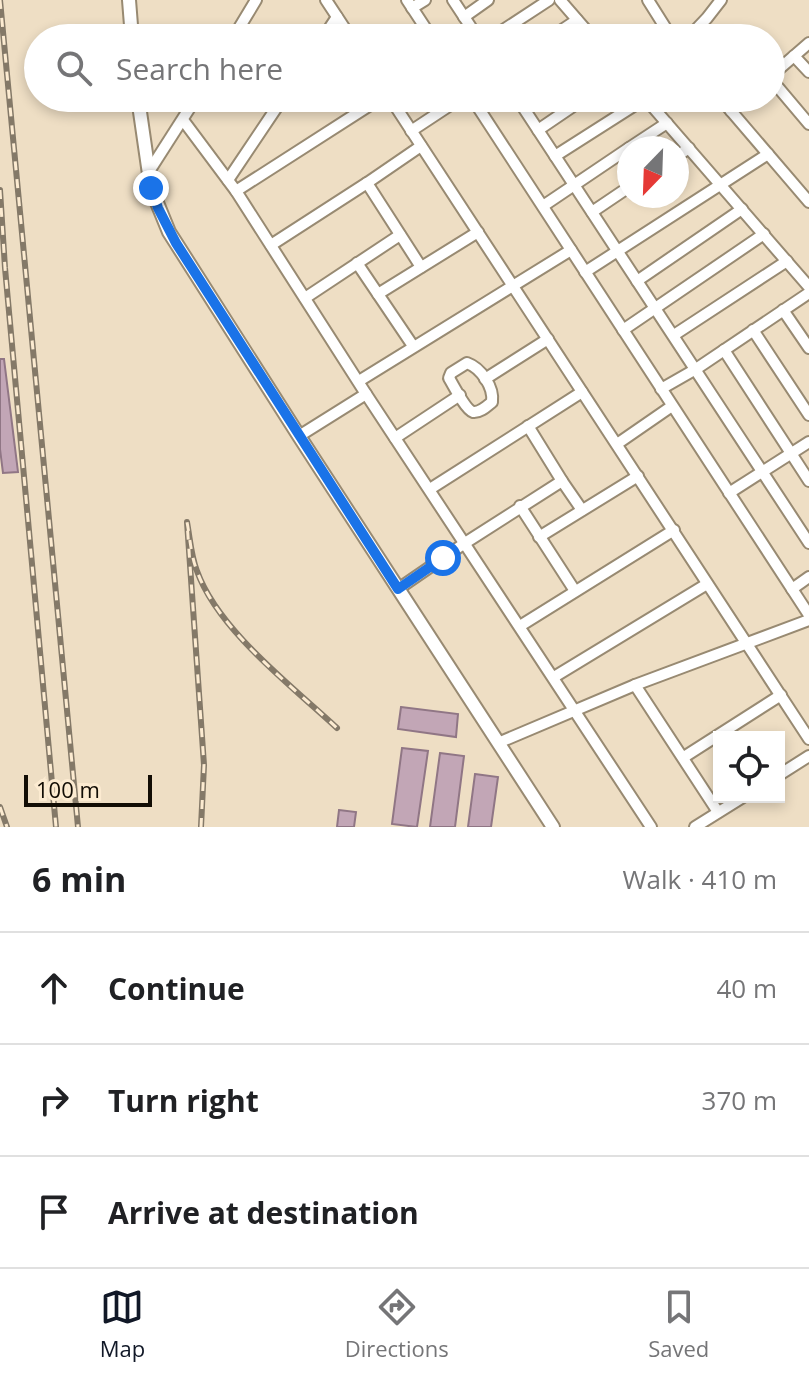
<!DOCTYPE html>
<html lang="en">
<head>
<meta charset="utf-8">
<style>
  :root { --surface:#fff; --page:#f6f6f6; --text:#202124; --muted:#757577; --line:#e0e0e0; --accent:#111827 }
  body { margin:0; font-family:"Open Sans",sans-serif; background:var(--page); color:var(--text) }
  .controls { position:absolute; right:24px; bottom:24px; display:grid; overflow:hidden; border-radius:0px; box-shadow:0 4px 12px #0003 }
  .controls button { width:72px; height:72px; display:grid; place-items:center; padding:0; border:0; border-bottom:2px solid var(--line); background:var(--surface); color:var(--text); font:40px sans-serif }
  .compass { position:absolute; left:617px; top:136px; width:72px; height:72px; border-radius:50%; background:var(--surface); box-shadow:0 4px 12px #0003; rotate:203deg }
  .scale { position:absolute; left:24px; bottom:20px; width:128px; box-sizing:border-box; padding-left:8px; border:4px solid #120d05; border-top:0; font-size:22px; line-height:28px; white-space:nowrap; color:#120d05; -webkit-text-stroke:6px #fcebd1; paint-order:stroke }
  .stop { position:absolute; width:24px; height:24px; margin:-18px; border:6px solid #1a73e8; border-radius:50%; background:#fff }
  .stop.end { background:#1a73e8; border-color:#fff; box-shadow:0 2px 8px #0008 }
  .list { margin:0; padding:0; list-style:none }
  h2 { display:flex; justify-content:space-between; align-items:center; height:104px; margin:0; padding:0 32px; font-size:34px }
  h2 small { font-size:26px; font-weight:400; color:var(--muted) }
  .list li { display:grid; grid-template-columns:52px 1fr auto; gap:24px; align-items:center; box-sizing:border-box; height:112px; padding:0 32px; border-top:2px solid var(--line) }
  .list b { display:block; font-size:30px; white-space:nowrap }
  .list em { font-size:26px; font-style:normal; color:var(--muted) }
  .icon { flex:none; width:44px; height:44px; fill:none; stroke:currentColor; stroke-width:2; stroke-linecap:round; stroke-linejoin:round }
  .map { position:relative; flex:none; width:809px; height:827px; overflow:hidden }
  .search { position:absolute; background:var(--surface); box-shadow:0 4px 12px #0003; left:24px; right:24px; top:24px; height:88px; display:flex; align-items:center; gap:20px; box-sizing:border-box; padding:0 28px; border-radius:44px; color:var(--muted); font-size:30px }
  .sheet { height:440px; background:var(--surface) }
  nav { display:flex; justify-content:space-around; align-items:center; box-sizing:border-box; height:112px; border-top:2px solid var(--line); background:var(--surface); font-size:22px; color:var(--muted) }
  nav a { display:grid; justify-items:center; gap:4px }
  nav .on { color:var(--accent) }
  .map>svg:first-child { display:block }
</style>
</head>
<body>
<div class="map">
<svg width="809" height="827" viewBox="0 0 809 827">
  <rect width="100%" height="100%" fill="#eedec4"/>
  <!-- building -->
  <g fill="#c2a6b6" stroke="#907685" stroke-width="2">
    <path d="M 0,359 L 4,359 L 18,472 L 3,473 L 0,449 Z"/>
    <path d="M 401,707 L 458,714 L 456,737 L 398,729 Z"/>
    <path d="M 402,748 L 428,751 L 417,827 L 392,824 Z"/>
    <path d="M 440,753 L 464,756 L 455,827 L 430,827 Z"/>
    <path d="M 475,774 L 498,777 L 491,827 L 468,827 Z"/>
    <path d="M 339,810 L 356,812 L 354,827 L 337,827 Z"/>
  </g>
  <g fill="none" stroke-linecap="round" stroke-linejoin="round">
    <!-- minor casing -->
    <g stroke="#988a72" stroke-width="14">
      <g id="minor">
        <path d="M 326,0 L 351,38"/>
        <path d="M 407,0 L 432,38"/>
        <path d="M 453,0 L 478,38"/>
        <path d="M 560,0 L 593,38"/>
        <path d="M 648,0 L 670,35"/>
        <path d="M 412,8 L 425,0"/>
        <path d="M 464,17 L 488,0"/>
        <path d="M 233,38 L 256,0"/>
        <path d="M 323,38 L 337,17"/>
        <path d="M 491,38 L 549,0"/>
        <path d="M 550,38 L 577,20"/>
        <path d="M 688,38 L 707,18 L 721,0"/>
        <path d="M 794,56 L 809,72"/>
        <path d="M 771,76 L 809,43"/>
        <path d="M 771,79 L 809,124"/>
        <path d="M 390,98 L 809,739"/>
        <path d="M 472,98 L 809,615"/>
        <path d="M 517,98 L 809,543"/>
        <path d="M 645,98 L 809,287"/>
        <path d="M 720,98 L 809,202"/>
        <path d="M 731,111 L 746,98"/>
        <path d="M 183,120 L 236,191 L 366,394 L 651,827"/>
        <path d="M 538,130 L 585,98"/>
        <path d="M 411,131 L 461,98"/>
        <path d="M 629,148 L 667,123"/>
        <path d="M 555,156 L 646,98"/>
        <path d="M 677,156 L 689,148"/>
        <path d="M 148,173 L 196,98"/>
        <path d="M 228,180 L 283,98"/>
        <path d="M 367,183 L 421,267"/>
        <path d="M 236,191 L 381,98"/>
        <path d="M 543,206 L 629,148"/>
        <path d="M 592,212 L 629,187"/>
        <path d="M 271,245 L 367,183 L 421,146"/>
        <path d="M 357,263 L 413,346"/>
        <path d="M 585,272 L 768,154"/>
        <path d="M 637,281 L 742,209"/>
        <path d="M 378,294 L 478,232"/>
        <path d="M 305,298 L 400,235"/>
        <path d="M 783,310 L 809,348"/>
        <path d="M 623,330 L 764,234"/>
        <path d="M 753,330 L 809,415"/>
        <path d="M 674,335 L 787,261"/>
        <path d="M 724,350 L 809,481"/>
        <path d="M 467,363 C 481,368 494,387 492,402 C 487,406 480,413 473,412 C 466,410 453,385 449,378 L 451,373 Z"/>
        <path d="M 485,379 L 548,339"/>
        <path d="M 359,381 L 571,250"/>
        <path d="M 661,389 L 696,369 L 809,293"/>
        <path d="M 299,436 L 366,394"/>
        <path d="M 395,438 L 460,395"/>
        <path d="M 617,444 L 672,406"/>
        <path d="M 562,481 L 582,510"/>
        <path d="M 430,489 L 582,392"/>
        <path d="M 729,493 L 809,442"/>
        <path d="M 520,506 L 575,591"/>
        <path d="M 539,537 L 638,476"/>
        <path d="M 398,589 L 465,543 L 562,481 L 528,426"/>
        <path d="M 792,589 L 809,577"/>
        <path d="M 520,626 L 674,530"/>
        <path d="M 554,677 L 707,584"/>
        <path d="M 635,685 L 718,812"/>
        <path d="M 498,743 L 635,685 L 809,620"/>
        <path d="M 684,757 L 781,695"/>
        <path d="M 779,775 L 809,756"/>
        <path d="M 695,827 L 743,797"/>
      </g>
    </g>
    <!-- major casing -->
    <g stroke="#988a72" stroke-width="16">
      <g id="major">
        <path d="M 129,0 L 132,38"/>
        <path d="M 138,98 L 151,188 L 169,232 L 299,436 L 553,827"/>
      </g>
    </g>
    <!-- minor -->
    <use href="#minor" stroke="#fff" stroke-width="10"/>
    <!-- major -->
    <use href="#major" stroke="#fff" stroke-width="12"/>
    <!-- rail casing -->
    <g stroke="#847968" stroke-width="6">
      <g id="rail">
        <path d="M 0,0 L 78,827"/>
        <path d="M 0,190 L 5,268 L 56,827"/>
        <path d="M 0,807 L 7,827"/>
        <path d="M 201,827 L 204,765 L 187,522 C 190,538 191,556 197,571 C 218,630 292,686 337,728"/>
      </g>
    </g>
    <!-- rail -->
    <use href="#rail" stroke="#fcebd1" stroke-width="3" stroke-dasharray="9" stroke-linecap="butt"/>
  </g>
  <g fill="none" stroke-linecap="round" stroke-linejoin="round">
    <!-- route -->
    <path stroke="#1a73e8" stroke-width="10" d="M 151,188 L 158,208 L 176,243 L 398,589 L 443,558"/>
  </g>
</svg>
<div class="controls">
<button><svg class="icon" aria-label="locate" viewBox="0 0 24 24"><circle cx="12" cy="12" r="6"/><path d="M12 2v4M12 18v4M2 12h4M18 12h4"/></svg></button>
</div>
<svg class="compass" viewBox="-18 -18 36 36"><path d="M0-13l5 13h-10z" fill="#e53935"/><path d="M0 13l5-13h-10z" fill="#757577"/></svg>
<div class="scale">100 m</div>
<div class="stop" style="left:443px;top:558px"></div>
<div class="stop end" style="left:151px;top:188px"></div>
<div class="search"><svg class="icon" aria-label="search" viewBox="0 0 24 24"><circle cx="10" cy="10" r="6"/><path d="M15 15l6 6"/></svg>Search here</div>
</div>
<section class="sheet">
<h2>6 min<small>Walk · 410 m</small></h2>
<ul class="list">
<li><svg class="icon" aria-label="ahead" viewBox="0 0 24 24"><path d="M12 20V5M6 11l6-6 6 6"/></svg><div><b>Continue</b></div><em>40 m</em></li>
<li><svg class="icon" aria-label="right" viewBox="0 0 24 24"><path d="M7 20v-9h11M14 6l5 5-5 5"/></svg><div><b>Turn right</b></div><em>370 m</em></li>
<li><svg class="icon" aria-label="arrive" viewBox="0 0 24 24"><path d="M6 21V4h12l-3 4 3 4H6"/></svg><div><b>Arrive at destination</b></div></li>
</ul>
</section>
<nav>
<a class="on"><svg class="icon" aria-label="map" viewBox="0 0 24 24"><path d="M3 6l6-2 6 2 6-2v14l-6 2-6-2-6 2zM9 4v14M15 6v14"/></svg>Map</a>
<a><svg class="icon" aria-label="directions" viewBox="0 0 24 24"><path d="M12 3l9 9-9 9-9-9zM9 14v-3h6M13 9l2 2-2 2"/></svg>Directions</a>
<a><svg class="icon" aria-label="saved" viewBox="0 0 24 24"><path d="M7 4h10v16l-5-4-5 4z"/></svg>Saved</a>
</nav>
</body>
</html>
